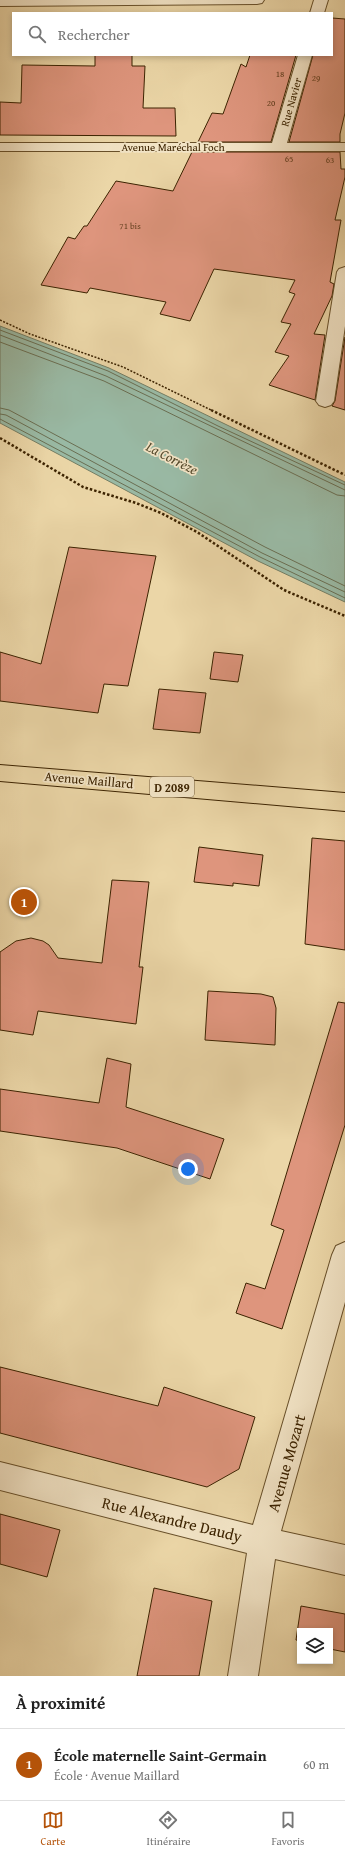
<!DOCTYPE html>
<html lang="fr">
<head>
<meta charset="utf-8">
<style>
  :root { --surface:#fff; --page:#f2f2f2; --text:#222; --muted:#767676; --line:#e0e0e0; --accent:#b45309 }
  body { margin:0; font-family:"Gentium Book Plus",serif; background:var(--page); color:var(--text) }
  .controls { position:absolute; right:12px; bottom:12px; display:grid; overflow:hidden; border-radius:0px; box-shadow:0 2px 6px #0003 }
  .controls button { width:36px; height:36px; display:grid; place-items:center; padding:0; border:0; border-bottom:1px solid var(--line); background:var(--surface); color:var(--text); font:20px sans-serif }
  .you { position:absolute; left:188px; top:1169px; width:14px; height:14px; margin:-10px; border:3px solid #fff; border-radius:50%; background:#1a73e8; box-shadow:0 0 0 6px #1a73e833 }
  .badge { display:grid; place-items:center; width:26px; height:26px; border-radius:50%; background:var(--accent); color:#fff; font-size:13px; font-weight:700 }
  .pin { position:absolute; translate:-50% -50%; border:2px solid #fff; box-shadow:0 1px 4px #0006 }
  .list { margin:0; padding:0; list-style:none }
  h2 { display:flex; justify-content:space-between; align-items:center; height:52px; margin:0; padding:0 16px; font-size:17px }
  h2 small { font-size:13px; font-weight:400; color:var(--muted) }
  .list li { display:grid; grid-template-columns:26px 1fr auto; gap:12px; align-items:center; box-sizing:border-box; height:72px; padding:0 16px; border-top:1px solid var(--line) }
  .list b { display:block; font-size:15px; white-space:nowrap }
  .list p { margin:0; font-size:13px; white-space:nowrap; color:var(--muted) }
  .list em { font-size:13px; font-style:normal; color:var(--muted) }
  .icon { flex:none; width:22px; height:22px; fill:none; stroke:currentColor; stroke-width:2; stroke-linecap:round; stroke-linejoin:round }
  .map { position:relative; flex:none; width:345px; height:1676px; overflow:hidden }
  .search { position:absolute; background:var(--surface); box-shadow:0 2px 6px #0003; left:12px; right:12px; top:12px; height:44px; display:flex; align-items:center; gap:10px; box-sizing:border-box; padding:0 14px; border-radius:0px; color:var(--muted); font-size:15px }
  .sheet { height:124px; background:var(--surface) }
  nav { display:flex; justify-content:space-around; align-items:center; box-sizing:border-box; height:56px; border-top:1px solid var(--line); background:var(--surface); font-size:11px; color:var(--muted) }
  nav a { display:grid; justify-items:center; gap:2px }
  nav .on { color:var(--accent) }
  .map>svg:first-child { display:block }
</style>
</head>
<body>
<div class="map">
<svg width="345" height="1676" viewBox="0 0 345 1676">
  <rect width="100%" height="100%" fill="#ebd6a7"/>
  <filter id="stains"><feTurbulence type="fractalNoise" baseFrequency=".005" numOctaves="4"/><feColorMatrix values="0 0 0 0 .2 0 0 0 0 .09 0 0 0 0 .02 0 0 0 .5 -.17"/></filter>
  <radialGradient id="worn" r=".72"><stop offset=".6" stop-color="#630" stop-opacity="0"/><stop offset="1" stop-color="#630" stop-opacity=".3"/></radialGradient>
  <!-- water -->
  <path fill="#99b9a4" stroke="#747d63" d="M 0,326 L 109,368 L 345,482 L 345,602 L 258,561 L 0,423 Z"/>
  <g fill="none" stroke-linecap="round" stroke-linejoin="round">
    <!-- shore -->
    <g stroke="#6a6e52" stroke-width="1">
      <path d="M 0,330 L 108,371 L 218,426 L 345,485"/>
      <path d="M 0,335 L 106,376 L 345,490"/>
      <path d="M 0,342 L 104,381 L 337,495 L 345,496"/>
      <path d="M 0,408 L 9,410 L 265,547 L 345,586"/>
      <path d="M 0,414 L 6,415 L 262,553 L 345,592"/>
      <path d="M 0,419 L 260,557 L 345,598"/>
    </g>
  </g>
  <!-- building -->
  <g fill="#de957d" stroke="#3c2301">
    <path d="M 332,18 L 345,19 L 345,113 L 340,134 L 340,142 L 289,142 L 313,55 L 332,55 Z"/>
    <path d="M 95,55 L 132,55 L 132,66 L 145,66 L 143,108 L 175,108 L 176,136 L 0,135 L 0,102 L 21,103 L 22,65 L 95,66 Z"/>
    <path d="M 250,55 L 296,55 L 271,142 L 198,142 L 212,113 L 223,114 L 241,64 L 246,67 Z"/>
    <path d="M 192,152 L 340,152 L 341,169 L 345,169 L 345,177 L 335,220 L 341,220 L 330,282 L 334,284 L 332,296 L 314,334 L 325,335 L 315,400 L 269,385 L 289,356 L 275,352 L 291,324 L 281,322 L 295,294 L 289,292 L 295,280 L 214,269 L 190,321 L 160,314 L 166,302 L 90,288 L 87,293 L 41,285 L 68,237 L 75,239 L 84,226 L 87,226 L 116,181 L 173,191 Z"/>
    <path d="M 345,337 L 345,410 L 332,406 L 335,401 Z"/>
    <path d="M 69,547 L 156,556 L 128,686 L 104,684 L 98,713 L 0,701 L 0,652 L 41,664 Z"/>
    <path d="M 214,652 L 243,655 L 238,682 L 210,679 Z"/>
    <path d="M 159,689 L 206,693 L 200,733 L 153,729 Z"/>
    <path d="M 312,838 L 345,841 L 345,950 L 305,944 Z"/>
    <path d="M 199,847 L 263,855 L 259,886 L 233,883 L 233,886 L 194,882 Z"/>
    <path d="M 112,880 L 149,882 L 139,967 L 143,967 L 136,1024 L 38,1011 L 33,1035 L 0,1030 L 0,952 L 16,941 L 31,938 L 43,941 L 49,945 L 58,958 L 102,963 Z"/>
    <path d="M 208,991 L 261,994 L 273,997 L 276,1008 L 275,1045 L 205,1040 Z"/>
    <path d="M 338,1002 L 345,1003 L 345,1125 L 282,1329 L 236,1313 L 246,1283 L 265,1289 L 284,1230 L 271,1225 Z"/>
    <path d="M 107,1058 L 131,1064 L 126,1107 L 224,1139 L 210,1179 L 117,1148 L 0,1131 L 0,1089 L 99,1103 Z"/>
    <path d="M 0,1367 L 158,1406 L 164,1387 L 255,1417 L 239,1469 L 207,1487 L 0,1433 Z"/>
    <path d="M 0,1514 L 60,1530 L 47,1577 L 0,1564 Z"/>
    <path d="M 154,1588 L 212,1601 L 199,1676 L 137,1676 Z"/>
    <path d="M 301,1606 L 345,1614 L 345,1652 L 330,1649 L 330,1631 L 300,1631 L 300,1641 L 296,1640 Z"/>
  </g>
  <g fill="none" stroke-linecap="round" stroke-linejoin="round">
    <!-- minor casing -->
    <g stroke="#68502a" stroke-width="2">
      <g id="minor">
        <path d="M 0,0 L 264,0 L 262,3 L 257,4 L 0,6 Z"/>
        <path d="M 314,0 L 328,0 L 324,13 L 310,13 Z"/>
        <path d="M 298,55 L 312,55 L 287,143 L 345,143 L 345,151 L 0,151 L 0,143 L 272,143 Z"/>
        <path d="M 345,267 L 345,326 L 334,401 L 331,405 L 325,407 L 319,405 L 316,401 L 337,272 L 339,269 Z"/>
        <path d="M 345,1242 L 345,1302 L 281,1531 L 345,1545 L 345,1575 L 275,1559 L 258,1676 L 228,1676 L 247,1553 L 0,1490 L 0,1462 L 253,1525 L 332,1255 L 336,1246 Z"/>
      </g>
    </g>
    <!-- major casing -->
    <g stroke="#3c2301" stroke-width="2">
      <path id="major" d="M 0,765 L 345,793 L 345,811 L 0,781 Z"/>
    </g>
    <!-- path-far1 -->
    <path stroke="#3c2301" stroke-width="1.5" stroke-dasharray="2 1.5" stroke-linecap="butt" d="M 0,320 L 30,334 L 123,367 L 213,411"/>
    <!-- path -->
    <g stroke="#3c2301" stroke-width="2.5" stroke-dasharray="2.5 2" stroke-linecap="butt">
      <path d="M 211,410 L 345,475"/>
      <path d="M 0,438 L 83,487 L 136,503 L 161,513 L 197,532 L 284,590 L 345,616"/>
    </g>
    <!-- minor -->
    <use href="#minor" fill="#f2e4c6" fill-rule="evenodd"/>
    <!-- major -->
    <use href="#major" fill="#ebd6a7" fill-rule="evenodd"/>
  </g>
  <g text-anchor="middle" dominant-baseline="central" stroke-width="3.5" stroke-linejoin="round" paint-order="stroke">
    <!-- far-number labels -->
    <g font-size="9" fill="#644020">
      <text x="280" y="73">18</text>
      <text x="316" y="77">29</text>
      <text x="271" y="102">20</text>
      <text x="289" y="158">65</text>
      <text x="330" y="159">63</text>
      <text x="130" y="225">71 bis</text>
    </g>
    <!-- far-street labels -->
    <g font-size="11" fill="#3c2301" stroke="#f2e4c6">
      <text transform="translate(291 102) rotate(-74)">Rue Navier</text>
      <text x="173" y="147">Avenue Maréchal Foch</text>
    </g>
    <!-- shield labels -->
    <rect fill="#f2e4c6" stroke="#735d3c" stroke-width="1" x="150" y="777" width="44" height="20" rx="3"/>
    <g font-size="12" font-weight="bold" fill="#3c2301">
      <text x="172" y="787">D 2089</text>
    </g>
    <!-- street labels -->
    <g font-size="13" fill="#3c2301" stroke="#f2e4c6">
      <text transform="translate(89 780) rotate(5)">Avenue Maillard</text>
    </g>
    <!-- water labels -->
    <g font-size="14" font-style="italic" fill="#53482a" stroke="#f2e4c6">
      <text transform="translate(172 458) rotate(27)">La Corrèze</text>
    </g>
    <!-- near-street labels -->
    <g font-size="16" fill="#3c2301" stroke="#f2e4c6">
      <text transform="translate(286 1463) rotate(-74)">Avenue Mozart</text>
      <text transform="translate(172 1519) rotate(14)">Rue Alexandre Daudy</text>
    </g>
  </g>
  <rect width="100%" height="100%" filter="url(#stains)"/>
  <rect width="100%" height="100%" fill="url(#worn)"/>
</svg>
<div class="controls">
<button><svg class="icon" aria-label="layers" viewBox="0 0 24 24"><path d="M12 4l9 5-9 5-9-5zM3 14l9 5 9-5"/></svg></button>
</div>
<div class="you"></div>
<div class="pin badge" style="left:24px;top:902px">1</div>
<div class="search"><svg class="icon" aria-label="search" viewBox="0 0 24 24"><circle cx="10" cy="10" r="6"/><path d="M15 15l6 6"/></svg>Rechercher</div>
</div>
<section class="sheet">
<h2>À proximité<small></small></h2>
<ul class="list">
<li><span class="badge">1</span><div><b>École maternelle Saint-Germain</b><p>École · Avenue Maillard</p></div><em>60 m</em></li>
</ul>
</section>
<nav>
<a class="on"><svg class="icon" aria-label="map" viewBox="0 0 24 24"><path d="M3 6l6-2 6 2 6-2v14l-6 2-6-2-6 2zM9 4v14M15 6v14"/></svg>Carte</a>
<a><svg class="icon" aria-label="directions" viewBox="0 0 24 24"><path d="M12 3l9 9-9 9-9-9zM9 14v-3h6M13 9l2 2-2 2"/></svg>Itinéraire</a>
<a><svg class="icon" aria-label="saved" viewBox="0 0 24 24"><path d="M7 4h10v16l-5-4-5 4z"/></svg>Favoris</a>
</nav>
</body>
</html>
